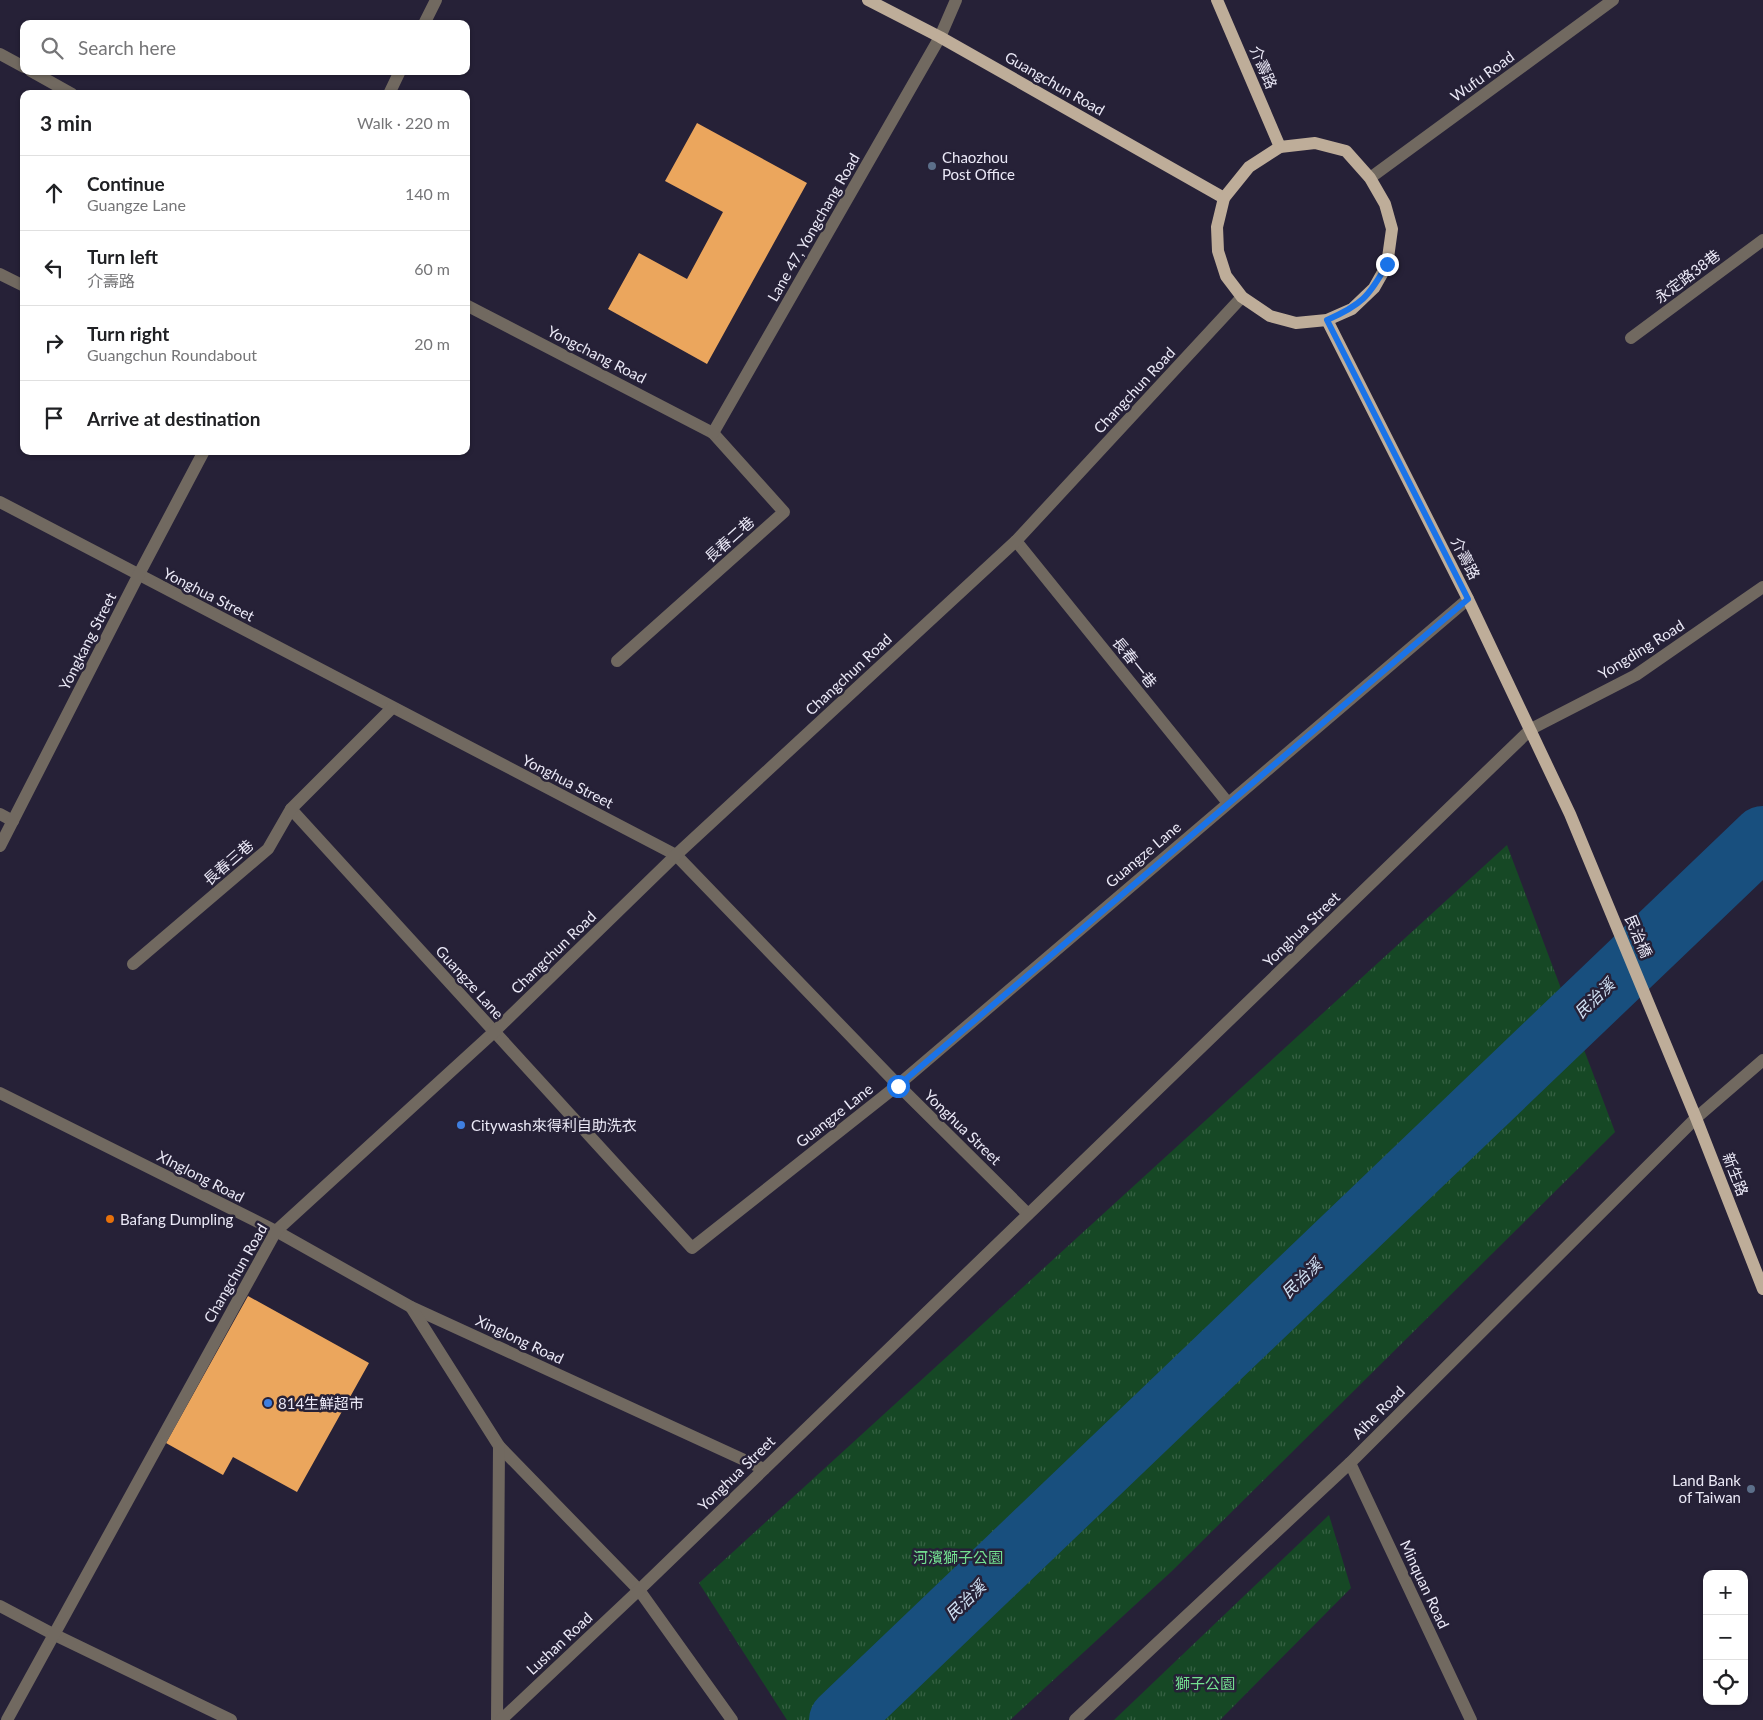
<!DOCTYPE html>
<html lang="en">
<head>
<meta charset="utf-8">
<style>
  :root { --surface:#fff; --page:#f2f2f2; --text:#202124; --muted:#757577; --line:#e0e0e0 }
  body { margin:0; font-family:Lato,"Noto Sans TC",sans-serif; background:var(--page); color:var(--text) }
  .controls { position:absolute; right:15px; bottom:15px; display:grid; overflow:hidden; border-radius:10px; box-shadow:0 1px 4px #0004 }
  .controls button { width:45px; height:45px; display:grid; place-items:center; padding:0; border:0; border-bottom:1px solid var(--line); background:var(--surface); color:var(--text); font:25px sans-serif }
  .stop { position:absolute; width:15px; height:15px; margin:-11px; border:4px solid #1a73e8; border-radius:50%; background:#fff }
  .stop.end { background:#1a73e8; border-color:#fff; box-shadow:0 1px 5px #0008 }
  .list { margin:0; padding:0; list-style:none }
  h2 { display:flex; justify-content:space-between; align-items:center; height:65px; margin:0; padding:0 20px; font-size:21px }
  h2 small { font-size:16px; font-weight:400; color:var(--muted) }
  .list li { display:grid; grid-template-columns:32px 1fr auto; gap:15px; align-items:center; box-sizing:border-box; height:75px; padding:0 20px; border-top:1px solid var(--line) }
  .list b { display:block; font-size:19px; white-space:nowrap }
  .list p { margin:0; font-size:16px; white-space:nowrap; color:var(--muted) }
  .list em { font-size:16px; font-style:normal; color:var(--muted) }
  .icon { flex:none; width:28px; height:28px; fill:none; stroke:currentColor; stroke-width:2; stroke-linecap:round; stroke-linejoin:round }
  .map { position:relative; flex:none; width:1763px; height:1720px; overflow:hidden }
  .search { position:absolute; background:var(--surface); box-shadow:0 1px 4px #0004; left:20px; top:20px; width:450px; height:55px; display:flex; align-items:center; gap:12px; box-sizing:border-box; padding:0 18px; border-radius:10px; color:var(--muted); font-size:19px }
  .panel { position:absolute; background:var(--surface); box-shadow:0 1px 4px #0004; left:20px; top:90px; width:450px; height:365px; border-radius:10px }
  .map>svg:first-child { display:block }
</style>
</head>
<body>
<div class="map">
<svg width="1763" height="1720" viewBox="0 0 1763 1720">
  <defs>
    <pattern id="park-tufts" width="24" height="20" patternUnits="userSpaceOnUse" patternTransform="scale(1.25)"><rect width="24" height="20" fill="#164825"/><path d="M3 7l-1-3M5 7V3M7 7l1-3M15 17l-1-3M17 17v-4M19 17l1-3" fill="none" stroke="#386245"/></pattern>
  </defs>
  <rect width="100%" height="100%" fill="#262137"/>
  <!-- park -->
  <g fill="url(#park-tufts)">
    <path d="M 1507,845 L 1615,1132 L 1172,1571 L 1010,1720 L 787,1720 L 699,1583 Z"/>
    <path d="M 1329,1515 L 1351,1588 L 1220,1720 L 1114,1720 Z"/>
  </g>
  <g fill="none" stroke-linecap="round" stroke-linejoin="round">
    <!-- river -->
    <path stroke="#184f7e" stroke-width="62" d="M 840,1720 L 1763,837"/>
  </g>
  <!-- building -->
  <g fill="#eba65d">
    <path d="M 697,123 L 807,183 L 707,364 L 608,309 L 639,253 L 687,279 L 723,212 L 665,181 Z"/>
    <path d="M 248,1296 L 369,1363 L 297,1492 L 233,1457 L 223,1475 L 166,1443 Z"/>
  </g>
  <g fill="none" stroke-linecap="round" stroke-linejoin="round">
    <!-- minor -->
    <g stroke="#716960" stroke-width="12">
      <path d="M 424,24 L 436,0"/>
      <path d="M 0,54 L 24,67"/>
      <path d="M 31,71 L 72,94"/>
      <path d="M 389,94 L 400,71"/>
      <path d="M 1370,178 L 1613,0"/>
      <path d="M 0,274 L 24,286"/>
      <path d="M 466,305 L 713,433 L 784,512 L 617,661"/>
      <path d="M 1631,338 L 1763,240"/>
      <path d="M 713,433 L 940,37 L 956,0"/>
      <path d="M 0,502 L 676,855 L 898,1085 L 1028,1214"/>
      <path d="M 1016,541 L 1228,803"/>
      <path d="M 291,809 L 692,1248 L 898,1085 L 1468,599"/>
      <path d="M 0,814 L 13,821"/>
      <path d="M 0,846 L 138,576 L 204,451"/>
      <path d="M 133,964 L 268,849 L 291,809 L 392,708"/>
      <path d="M 0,1093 L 276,1231 L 411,1307 L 764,1469"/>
      <path d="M 411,1307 L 499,1446 L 639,1590 L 732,1720"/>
      <path d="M 1350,1463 L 1471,1720"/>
      <path d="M 0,1606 L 53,1634 L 231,1720"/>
      <path d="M 7,1720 L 276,1231 L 494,1032 L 676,855 L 1016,541 L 1242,297"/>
      <path d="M 497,1720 L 499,1446"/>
      <path d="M 501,1720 L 639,1590 L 1531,729 L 1636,675 L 1763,587"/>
      <path d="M 1075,1720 L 1350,1463 L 1696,1118 L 1763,1060"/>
    </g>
    <!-- major -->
    <g stroke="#bead99" stroke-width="12">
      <path d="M 868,0 L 940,37 L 1224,198"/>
      <path d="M 1217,0 L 1280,147"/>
      <path d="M 1315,143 L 1346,151 L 1370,178 L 1385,204 L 1392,229 L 1387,265 L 1374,288 L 1352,309 L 1327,320 L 1296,323 L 1270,316 L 1242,297 L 1226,276 L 1218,251 L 1217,227 L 1224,198 L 1249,167 L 1280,147 Z"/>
      <path d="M 1327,320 L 1468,599 L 1570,814 L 1696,1118 L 1763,1289"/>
    </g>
  </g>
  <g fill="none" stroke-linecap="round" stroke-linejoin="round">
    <!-- route -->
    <path stroke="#1a73e8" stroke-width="6" d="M 898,1086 L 1468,599 L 1327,320 C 1361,305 1369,297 1387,264"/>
  </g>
  <!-- markers -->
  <g fill="#5c6f8a" stroke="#262137" stroke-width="2">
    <circle cx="932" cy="166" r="5"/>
    <circle cx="1751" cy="1489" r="5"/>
  </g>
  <g fill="#3f7fe0" stroke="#262137" stroke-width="2">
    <circle cx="461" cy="1125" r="5"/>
    <circle cx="268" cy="1403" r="5"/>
  </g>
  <circle fill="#e8710a" stroke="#262137" stroke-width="2" cx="110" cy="1219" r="5"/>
  <g text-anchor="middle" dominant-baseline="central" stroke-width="5" stroke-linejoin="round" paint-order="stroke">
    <!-- street labels -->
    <g font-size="15" fill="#ebe9f7" stroke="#262137">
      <text transform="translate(1264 67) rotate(67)">介壽路</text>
      <text transform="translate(1482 76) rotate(-36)">Wufu Road</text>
      <text transform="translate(1055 83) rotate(30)">Guangchun Road</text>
      <text transform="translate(813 227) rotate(-60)">Lane 47, Yongchang Road</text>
      <text transform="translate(1687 276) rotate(-37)">永定路38巷</text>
      <text transform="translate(597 354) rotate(27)">Yongchang Road</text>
      <text transform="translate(1134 390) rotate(-47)">Changchun Road</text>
      <text transform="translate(729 539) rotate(-42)">長春二巷</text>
      <text transform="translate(1466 558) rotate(63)">介壽路</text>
      <text transform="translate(209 594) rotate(27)">Yonghua Street</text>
      <text transform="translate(87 641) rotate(-63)">Yongkang Street</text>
      <text transform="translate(1641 649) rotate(-32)">Yongding Road</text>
      <text transform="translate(1135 662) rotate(51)">長春一巷</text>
      <text transform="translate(848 674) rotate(-43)">Changchun Road</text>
      <text transform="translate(568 781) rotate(27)">Yonghua Street</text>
      <text transform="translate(1143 854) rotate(-40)">Guangze Lane</text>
      <text transform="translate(228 862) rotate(-41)">長春三巷</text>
      <text transform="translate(1301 929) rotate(-44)">Yonghua Street</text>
      <text transform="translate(1639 936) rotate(67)">民治橋</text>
      <text transform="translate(553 952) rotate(-44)">Changchun Road</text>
      <text transform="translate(470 982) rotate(48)">Guangze Lane</text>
      <text transform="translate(834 1115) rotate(-38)">Guangze Lane</text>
      <text transform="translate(963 1127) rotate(44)">Yonghua Street</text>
      <text transform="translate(1736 1174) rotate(69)">新生路</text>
      <text transform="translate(201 1176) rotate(27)">XInglong Road</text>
      <text transform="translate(235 1273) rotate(-60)">Changchun Road</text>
      <text transform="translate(520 1339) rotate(25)">Xinglong Road</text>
      <text transform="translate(1378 1412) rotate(-45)">Aihe Road</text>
      <text transform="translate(736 1473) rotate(-44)">Yonghua Street</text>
      <text transform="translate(1425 1584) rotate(65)">Minquan Road</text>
      <text transform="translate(559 1643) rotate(-43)">Lushan Road</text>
    </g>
    <!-- poi labels -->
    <g font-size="15" fill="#ebe9f7" stroke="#262137" text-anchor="start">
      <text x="942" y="157">Chaozhou<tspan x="942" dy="17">Post Office</tspan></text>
      <text x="471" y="1125">Citywash來得利自助洗衣</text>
      <text x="120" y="1219">Bafang Dumpling</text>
      <text x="278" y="1403">814生鮮超市</text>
      <text x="1741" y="1480" text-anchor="end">Land Bank<tspan x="1741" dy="17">of Taiwan</tspan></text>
    </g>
    <!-- park labels -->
    <g font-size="15" fill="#73e090" stroke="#262137">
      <text x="958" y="1557">河濱獅子公園</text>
      <text x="1205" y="1683">獅子公園</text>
    </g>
    <!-- water labels -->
    <g font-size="16" font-style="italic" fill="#d3e4f6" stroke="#262137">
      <text transform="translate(1594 998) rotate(-44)">民治溪</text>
      <text transform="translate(1301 1278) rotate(-44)">民治溪</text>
      <text transform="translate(965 1600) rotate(-44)">民治溪</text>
    </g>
  </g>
</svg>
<div class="controls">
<button>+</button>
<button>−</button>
<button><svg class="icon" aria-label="locate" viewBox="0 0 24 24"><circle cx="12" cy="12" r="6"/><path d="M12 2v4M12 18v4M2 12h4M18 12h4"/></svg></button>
</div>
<div class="stop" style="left:898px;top:1086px"></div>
<div class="stop end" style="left:1387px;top:264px"></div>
<div class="search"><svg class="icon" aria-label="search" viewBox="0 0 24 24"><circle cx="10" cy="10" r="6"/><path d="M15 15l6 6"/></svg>Search here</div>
<section class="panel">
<h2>3 min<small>Walk · 220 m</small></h2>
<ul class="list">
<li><svg class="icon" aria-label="ahead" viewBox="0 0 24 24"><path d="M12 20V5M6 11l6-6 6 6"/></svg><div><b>Continue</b><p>Guangze Lane</p></div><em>140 m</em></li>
<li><svg class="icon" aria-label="left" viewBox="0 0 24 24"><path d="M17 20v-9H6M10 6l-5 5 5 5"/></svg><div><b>Turn left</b><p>介壽路</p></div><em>60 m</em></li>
<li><svg class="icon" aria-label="right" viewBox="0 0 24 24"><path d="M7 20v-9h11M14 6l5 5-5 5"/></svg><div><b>Turn right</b><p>Guangchun Roundabout</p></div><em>20 m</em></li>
<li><svg class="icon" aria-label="arrive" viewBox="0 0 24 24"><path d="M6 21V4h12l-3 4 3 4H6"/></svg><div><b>Arrive at destination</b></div></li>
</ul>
</section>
</div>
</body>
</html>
